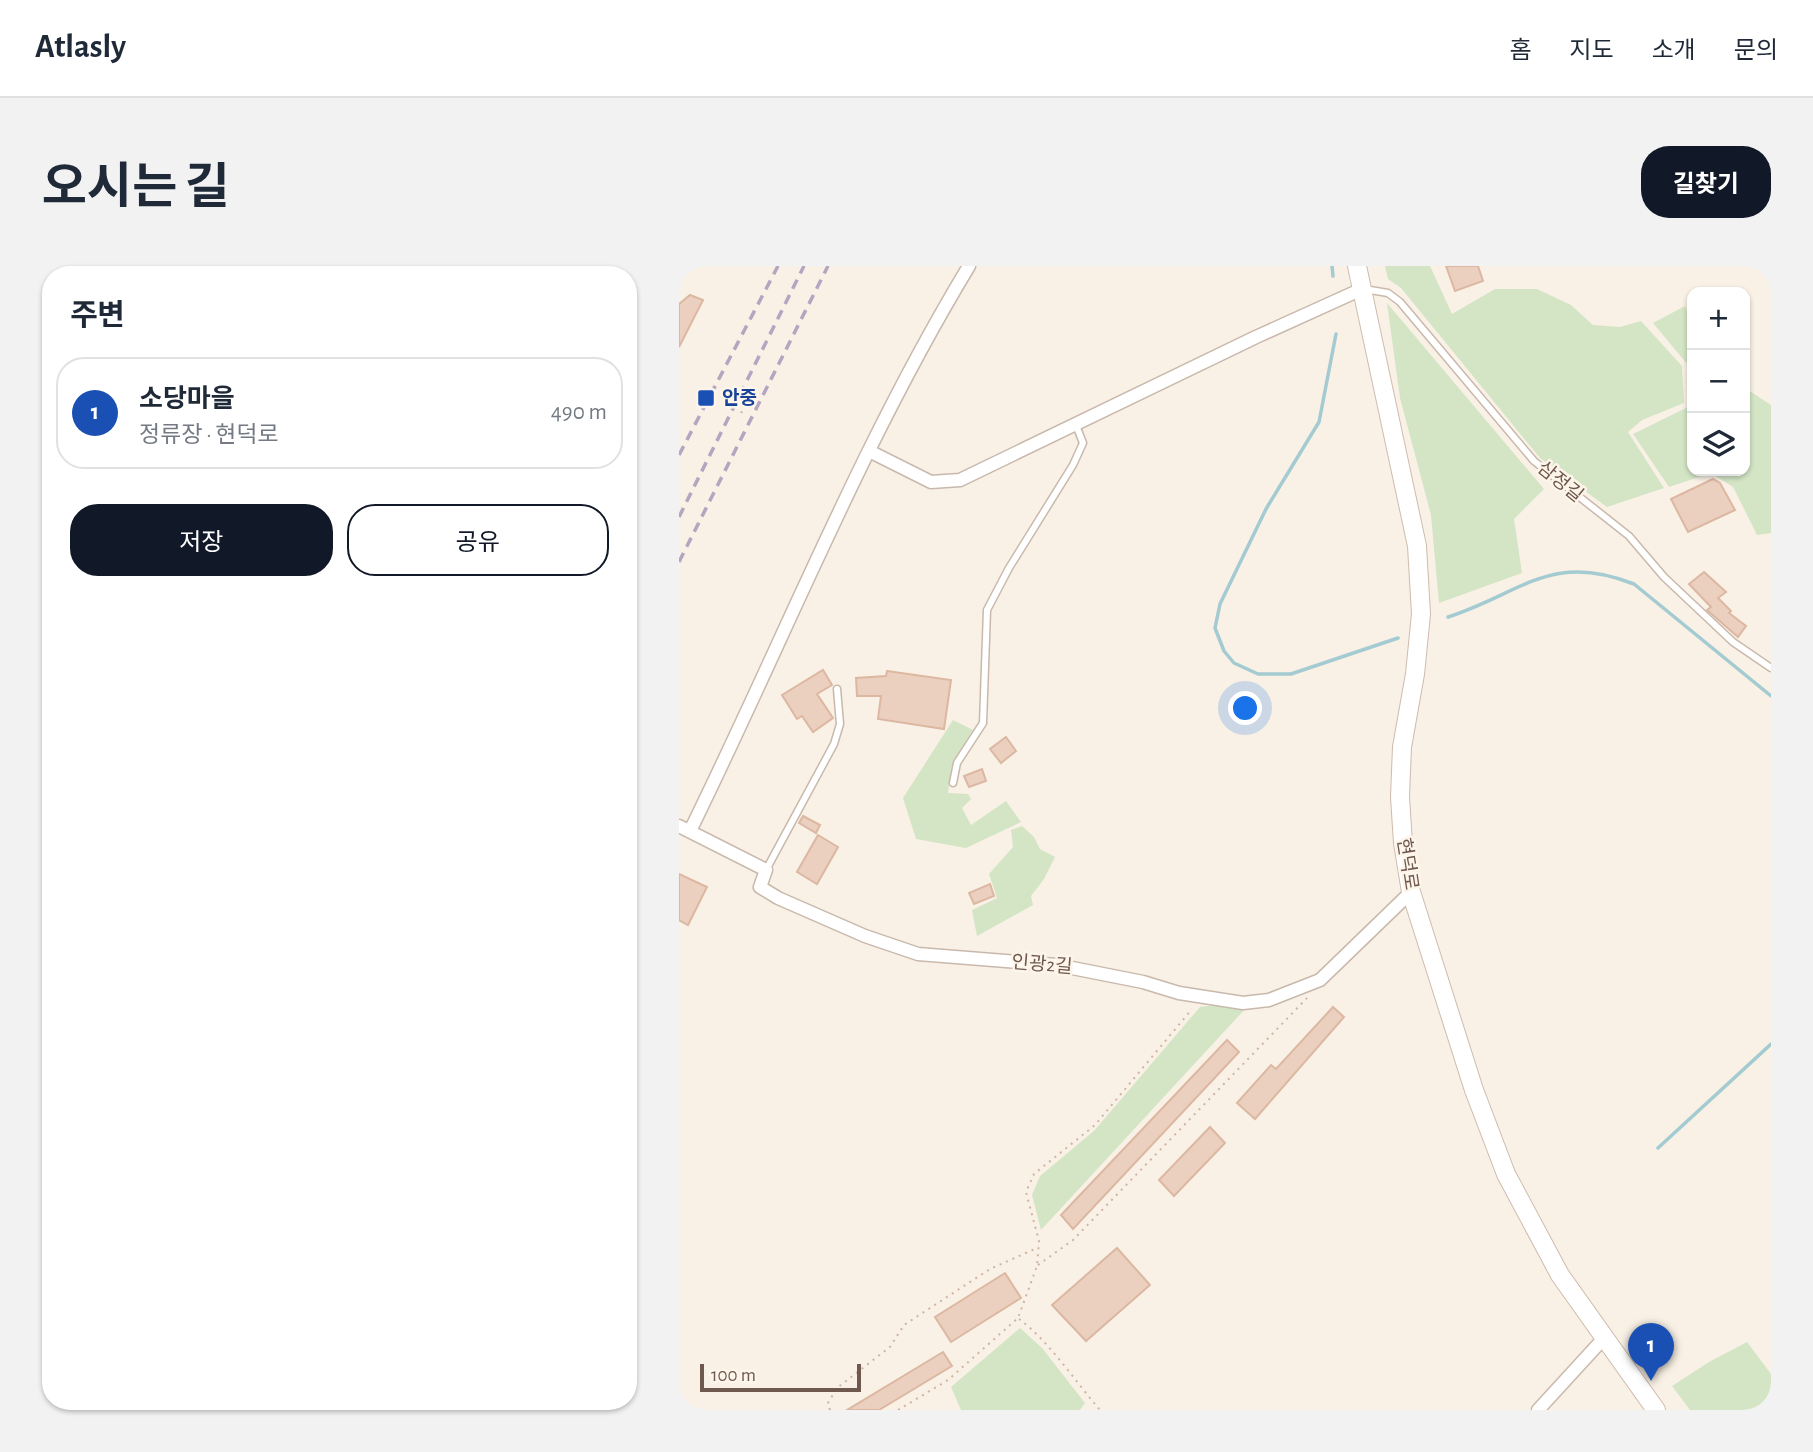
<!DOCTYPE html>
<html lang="ko">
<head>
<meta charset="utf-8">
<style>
  :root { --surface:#fff; --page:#f2f2f3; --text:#1f2937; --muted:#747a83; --line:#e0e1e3; --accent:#111827 }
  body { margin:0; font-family:"Alegreya Sans","Noto Sans KR",sans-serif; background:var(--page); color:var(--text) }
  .controls { position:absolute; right:21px; top:21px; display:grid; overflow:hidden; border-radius:14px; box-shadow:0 2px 5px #0004 }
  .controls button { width:63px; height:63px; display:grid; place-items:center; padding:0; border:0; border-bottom:2px solid var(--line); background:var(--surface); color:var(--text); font:35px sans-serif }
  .scale { position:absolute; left:21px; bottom:18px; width:161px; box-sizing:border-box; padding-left:7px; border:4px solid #6f584d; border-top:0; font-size:19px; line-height:24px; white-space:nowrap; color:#6f584d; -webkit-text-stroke:5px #fdf5ea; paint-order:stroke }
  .you { position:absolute; left:567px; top:443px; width:24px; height:24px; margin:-18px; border:5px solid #fff; border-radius:50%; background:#1a73e8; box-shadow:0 0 0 10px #1a73e833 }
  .badge { display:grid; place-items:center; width:46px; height:46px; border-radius:50%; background:var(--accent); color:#fff; font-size:23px; font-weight:700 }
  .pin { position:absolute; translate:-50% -58px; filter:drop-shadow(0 2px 4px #0008) }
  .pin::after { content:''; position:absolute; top:37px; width:24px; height:21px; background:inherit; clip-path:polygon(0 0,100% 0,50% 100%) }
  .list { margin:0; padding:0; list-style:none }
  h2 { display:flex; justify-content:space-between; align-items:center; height:91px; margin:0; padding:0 28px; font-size:30px }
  h2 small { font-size:23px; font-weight:400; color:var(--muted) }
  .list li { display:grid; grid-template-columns:46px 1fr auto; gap:21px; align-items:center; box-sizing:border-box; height:112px; margin:0 14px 14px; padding:0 14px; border:2px solid var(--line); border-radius:28px }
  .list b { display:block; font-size:26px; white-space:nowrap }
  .list p { margin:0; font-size:23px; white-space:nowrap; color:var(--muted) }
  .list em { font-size:23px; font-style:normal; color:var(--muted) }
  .actions { display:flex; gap:14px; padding:21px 28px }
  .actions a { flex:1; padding:16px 0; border:2px solid var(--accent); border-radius:28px; text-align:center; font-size:24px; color:var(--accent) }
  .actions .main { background:var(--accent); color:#fff }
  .icon { flex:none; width:38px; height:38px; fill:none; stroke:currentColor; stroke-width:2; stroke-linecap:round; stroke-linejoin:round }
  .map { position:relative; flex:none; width:1092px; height:1144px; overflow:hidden; border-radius:28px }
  header { display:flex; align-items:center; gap:42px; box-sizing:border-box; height:98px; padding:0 35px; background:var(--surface); border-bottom:2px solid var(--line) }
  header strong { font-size:33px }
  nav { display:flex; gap:38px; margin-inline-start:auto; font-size:24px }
  .intro { display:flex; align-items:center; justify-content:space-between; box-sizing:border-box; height:168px; padding:0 42px }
  h1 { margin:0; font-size:49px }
  .button { padding:18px 32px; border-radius:28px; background:var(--accent); color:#fff; font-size:24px; font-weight:700 }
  main { display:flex; gap:42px; padding:0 42px }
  aside { flex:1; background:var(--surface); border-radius:28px; box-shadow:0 2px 5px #0004 }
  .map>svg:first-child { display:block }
</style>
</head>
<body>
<header>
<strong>Atlasly</strong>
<nav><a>홈</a><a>지도</a><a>소개</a><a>문의</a></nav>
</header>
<div class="intro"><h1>오시는 길</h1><a class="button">길찾기</a></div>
<main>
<aside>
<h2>주변<small></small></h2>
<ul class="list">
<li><span class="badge" style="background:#1a4fb4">1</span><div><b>소당마을</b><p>정류장 · 현덕로</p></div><em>490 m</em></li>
</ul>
<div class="actions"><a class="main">저장</a><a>공유</a></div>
</aside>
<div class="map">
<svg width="1092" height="1144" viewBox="0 0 1092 1144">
  <rect width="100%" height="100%" fill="#f9f1e5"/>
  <!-- green -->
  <g fill="#d3e5c5">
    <path d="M 706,0 L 751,0 L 773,48 L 816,23 L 858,23 L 892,39 L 914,59 L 941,61 L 962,55 L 1003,100 L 1005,137 L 963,154 L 949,166 L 985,222 L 928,241 L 861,192 L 722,22 L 709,13 Z"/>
    <path d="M 708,37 L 865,223 L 835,253 L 843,307 L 760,337 L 752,249 L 721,132 Z"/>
    <path d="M 1006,40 L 1013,59 L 1013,205 L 1066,205 L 1066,122 L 1092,139 L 1092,267 L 1078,269 L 1054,221 L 1032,207 L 990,221 L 954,168 L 1011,140 L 1009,99 L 974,57 Z"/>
    <path d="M 274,454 L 294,464 L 273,499 L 269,527 L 289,528 L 292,533 L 283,542 L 292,559 L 327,535 L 342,556 L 287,582 L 237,573 L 224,532 Z"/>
    <path d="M 343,560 L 355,571 L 361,583 L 376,591 L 365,613 L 352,630 L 354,639 L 298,670 L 293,644 L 318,632 L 310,608 L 334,581 L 332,564 Z"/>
    <path d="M 538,739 L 566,743 L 362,964 L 353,929 L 361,910 L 415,865 L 521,741 Z"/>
    <path d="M 341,1062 L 363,1082 L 406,1137 L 401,1144 L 282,1144 L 272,1121 Z"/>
    <path d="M 1068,1076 L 1092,1108 L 1092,1144 L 1011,1144 L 993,1120 L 1030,1096 Z"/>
  </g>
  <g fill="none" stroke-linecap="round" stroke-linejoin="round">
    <!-- stream -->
    <g stroke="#a3cbd1" stroke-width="3.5">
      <path d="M 653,0 L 654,10"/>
      <path d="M 657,68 L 640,156 L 587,243 L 541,338 L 536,362 L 545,385 L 555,397 L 579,408 L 612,408 L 719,372"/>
      <path d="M 769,351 C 843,327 872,285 955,318 L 1092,430"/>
      <path d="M 979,882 L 1092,778"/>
    </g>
  </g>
  <!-- building -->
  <g fill="#ecd0bf" stroke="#dcb7a2" stroke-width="2">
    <path d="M 767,0 L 799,0 L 804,15 L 776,25 Z"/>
    <path d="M 11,29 L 24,34 L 0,81 L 0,38 Z"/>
    <path d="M 1034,213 L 1041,217 L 1056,244 L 1009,266 L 992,233 Z"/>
    <path d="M 1025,306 L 1047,326 L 1039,332 L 1052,345 L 1050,347 L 1067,360 L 1059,371 L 1028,344 L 1032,341 L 1010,318 Z"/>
    <path d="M 144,404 L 153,419 L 138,428 L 154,452 L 134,466 L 123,450 L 118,453 L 103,429 Z"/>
    <path d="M 208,405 L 272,414 L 265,463 L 199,453 L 202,430 L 178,430 L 177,412 L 207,410 Z"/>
    <path d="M 327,471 L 337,485 L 322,497 L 311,483 Z"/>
    <path d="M 303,503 L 307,515 L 290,521 L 285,510 Z"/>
    <path d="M 124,550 L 141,559 L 137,567 L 120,557 Z"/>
    <path d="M 139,569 L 159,581 L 138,618 L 118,606 Z"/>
    <path d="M 0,608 L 28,621 L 9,659 L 0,654 Z"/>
    <path d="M 311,618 L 315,630 L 295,638 L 290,627 Z"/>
    <path d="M 654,741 L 665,751 L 576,853 L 558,837 L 592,799 L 597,803 Z"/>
    <path d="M 548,774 L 560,786 L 394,963 L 382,949 Z"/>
    <path d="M 531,861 L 546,877 L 495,930 L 480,914 Z"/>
    <path d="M 438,982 L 471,1019 L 407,1075 L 373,1039 Z"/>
    <path d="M 326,1007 L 342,1032 L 272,1076 L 256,1051 Z"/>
    <path d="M 264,1086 L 273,1100 L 200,1144 L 168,1144 Z"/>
  </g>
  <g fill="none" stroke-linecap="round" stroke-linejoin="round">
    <!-- service casing -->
    <g stroke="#c9b9ac" stroke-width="9">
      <g id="service">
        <path d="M 685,23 L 709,27 L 721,36 L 855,195 L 950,270 L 985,311 L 1054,376 L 1092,402"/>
        <path d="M 274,517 L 278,497 L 304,457 L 308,344 L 330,302 L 394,199 L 404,177 L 397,159"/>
        <path d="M 87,604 L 155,478 L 161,458 L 158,423"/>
      </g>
    </g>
    <!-- minor casing -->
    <g stroke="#c9b9ac" stroke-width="15">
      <g id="minor">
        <path d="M 190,185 L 252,216 L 281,214 L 577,71 L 683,23"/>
        <path d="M 0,560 L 87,604 L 81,621 L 99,632 L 186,670 L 239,688 L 378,699 L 464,716 L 500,727 L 564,737 L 590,734 L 641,714 L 732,626"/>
        <path d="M 11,565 C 104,376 181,180 290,0"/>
        <path d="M 859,1144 L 925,1072"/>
      </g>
    </g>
    <!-- secondary casing -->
    <g stroke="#cebbad" stroke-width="20">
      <path id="secondary" d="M 678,0 L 738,280 L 742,348 L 736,408 L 723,481 L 721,531 L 724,577 L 732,626 L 795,824 L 827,908 L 881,1009 L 977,1144"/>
    </g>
    <!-- path -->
    <g stroke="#d0b4a3" stroke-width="2" stroke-dasharray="2 5" stroke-linecap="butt">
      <path d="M 13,0 L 13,6"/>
      <path d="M 62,147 L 64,144"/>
      <path d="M 359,999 L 394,974 L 628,732"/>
      <path d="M 340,1053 C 370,1075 395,1114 421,1144"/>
      <path d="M 151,1144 L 149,1137 L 158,1122 L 211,1081 L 225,1059 L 311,1003 L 358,982"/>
      <path d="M 219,1144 L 269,1114 L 339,1052 L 358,1000 L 360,975 L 347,926 L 355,908 L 416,859 L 513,743"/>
    </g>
    <!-- service -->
    <use href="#service" stroke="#fff" stroke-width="6"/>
    <!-- minor -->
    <use href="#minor" stroke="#fff" stroke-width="12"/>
    <!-- secondary -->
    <use href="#secondary" stroke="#fff" stroke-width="18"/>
    <!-- rail -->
    <g stroke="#b4a5c1" stroke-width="3.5" stroke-dasharray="10 7" stroke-linecap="butt">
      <path d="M 0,189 L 99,0"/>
      <path d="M 0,251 L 125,0"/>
      <path d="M 0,296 L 149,0"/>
    </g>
  </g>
  <!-- markers -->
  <rect fill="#1a4fb4" stroke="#fdf5ea" stroke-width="2.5" x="18" y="123" width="18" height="18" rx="3.5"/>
  <g text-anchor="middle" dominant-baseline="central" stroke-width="5" stroke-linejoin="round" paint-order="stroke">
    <!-- transit labels -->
    <g font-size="19" font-weight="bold" fill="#164399" stroke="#fdf5ea" text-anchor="start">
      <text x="43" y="132">안중</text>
    </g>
    <!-- street labels -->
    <g font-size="19" fill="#6f584d" stroke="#fdf5ea">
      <text transform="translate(881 216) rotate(39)">삼정길</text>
      <text transform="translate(728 598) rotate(81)">현덕로</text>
      <text transform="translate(363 699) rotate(5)">인광2길</text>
    </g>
  </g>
</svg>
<div class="controls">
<button>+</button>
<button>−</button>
<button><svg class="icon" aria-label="layers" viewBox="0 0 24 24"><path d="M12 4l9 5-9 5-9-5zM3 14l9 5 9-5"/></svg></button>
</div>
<div class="scale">100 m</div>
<div class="you"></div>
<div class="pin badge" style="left:972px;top:1115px;background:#1a4fb4">1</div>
</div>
</main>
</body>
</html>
